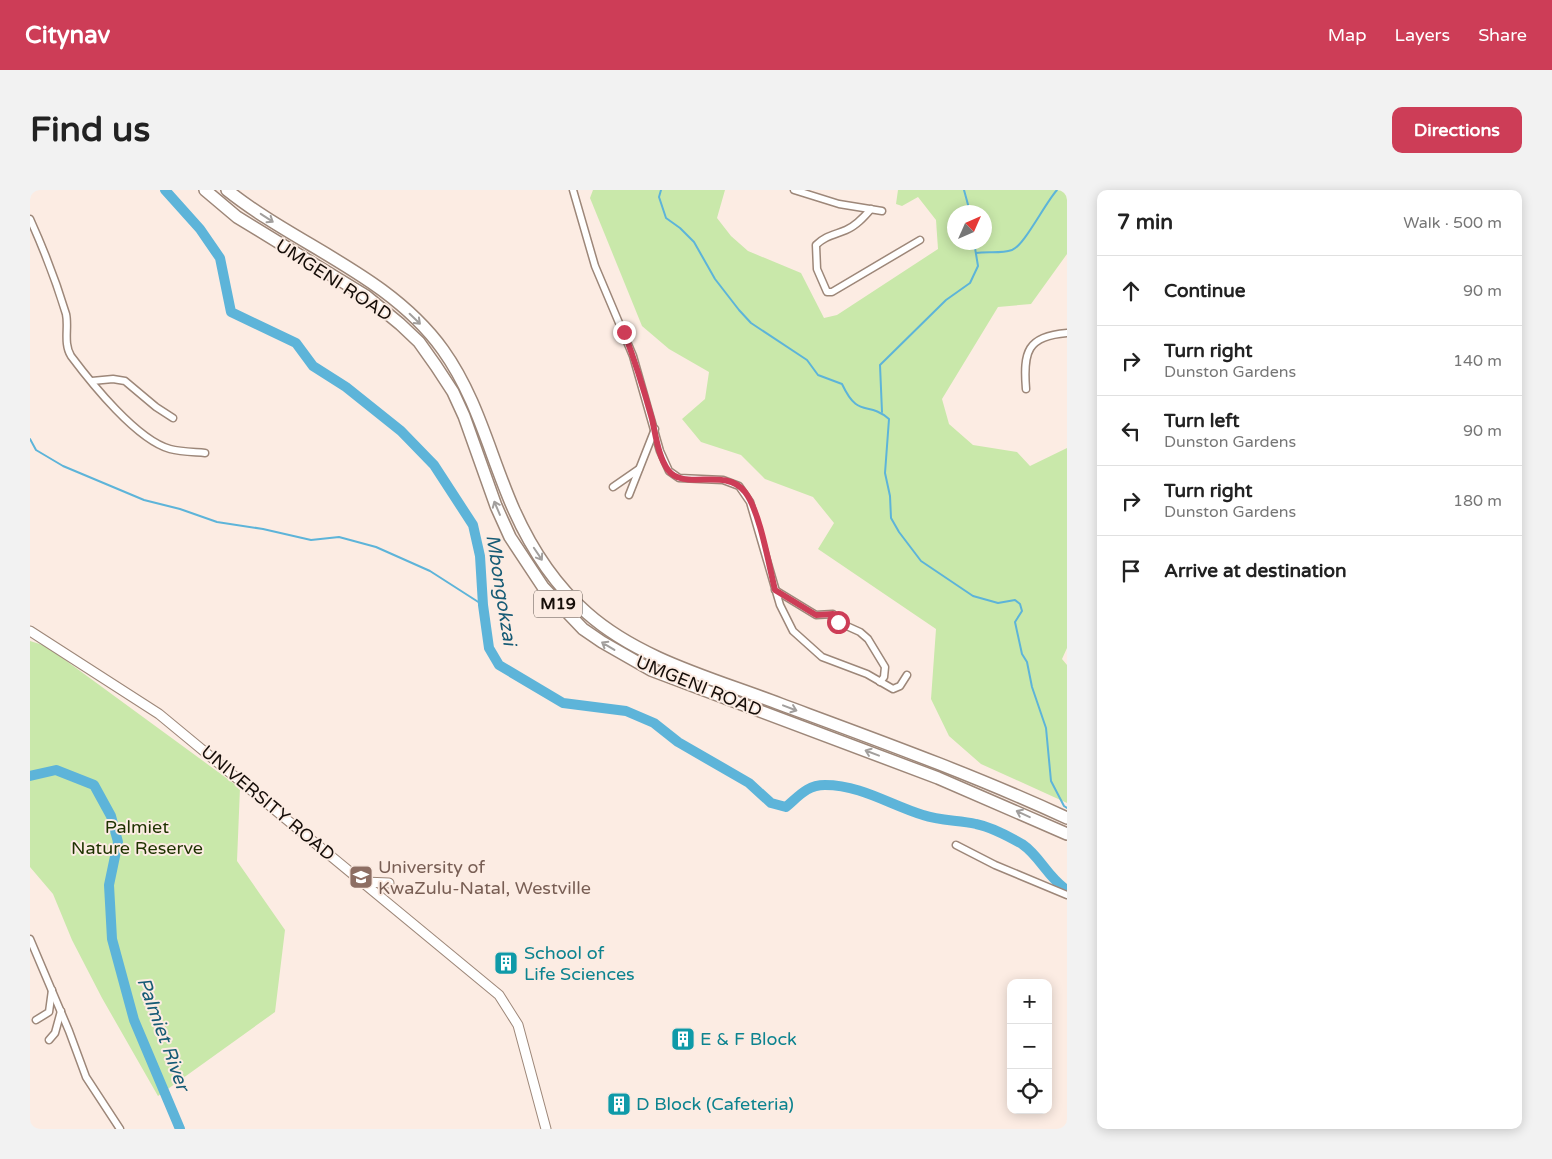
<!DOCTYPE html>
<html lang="en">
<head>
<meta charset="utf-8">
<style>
  :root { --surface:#fff; --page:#f2f2f2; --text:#222; --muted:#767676; --line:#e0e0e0; --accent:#cd3d57 }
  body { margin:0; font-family:"Varela Round",sans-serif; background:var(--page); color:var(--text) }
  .controls { position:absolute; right:15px; bottom:15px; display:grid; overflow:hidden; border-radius:10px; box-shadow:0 2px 12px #0003 }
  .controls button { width:45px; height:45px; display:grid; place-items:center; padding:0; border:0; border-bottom:1px solid var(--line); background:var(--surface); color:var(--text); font:25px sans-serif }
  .compass { position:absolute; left:917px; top:15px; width:45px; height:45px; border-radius:50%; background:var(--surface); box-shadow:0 2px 12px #0003; rotate:45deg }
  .stop { position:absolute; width:15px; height:15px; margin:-11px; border:4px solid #cd3d57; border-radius:50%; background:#fff }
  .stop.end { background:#cd3d57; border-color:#fff; box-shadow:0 1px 5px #0008 }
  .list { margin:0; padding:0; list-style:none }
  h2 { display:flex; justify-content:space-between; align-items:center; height:65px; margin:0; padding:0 20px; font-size:21px }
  h2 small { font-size:16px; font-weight:400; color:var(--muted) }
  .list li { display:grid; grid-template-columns:32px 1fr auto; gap:15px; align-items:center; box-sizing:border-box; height:70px; padding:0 20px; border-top:1px solid var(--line) }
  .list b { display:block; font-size:19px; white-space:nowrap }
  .list p { margin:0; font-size:16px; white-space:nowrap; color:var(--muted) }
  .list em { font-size:16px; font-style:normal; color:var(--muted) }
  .icon { flex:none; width:28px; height:28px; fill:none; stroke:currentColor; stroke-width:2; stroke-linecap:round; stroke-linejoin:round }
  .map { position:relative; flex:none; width:1037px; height:939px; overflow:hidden; border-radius:10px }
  header { display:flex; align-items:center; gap:30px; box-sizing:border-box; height:70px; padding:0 25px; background:var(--accent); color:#fff }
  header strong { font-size:24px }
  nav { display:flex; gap:28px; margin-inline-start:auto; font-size:18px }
  .intro { display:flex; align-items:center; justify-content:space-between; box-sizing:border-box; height:120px; padding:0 30px }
  h1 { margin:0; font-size:35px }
  .button { padding:12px 22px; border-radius:10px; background:var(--accent); color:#fff; font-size:18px; font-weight:700 }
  main { display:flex; gap:30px; padding:0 30px }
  aside { flex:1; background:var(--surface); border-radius:10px; box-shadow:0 2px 12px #0003 }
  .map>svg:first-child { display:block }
</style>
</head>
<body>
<header>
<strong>Citynav</strong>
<nav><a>Map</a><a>Layers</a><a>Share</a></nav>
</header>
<div class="intro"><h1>Find us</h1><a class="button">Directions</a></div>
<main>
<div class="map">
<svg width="1037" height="939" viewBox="0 0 1037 939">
  <rect width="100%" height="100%" fill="#fcece3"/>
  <!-- green -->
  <g fill="#c9e8aa" fill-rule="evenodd">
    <path d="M 563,0 L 695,0 L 687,28 L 701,46 L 718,61 L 771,83 L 794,128 L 807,125 L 908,59 L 906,30 L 888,7 L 872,16 L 866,14 L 868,0 L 1037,0 L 1037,64 L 1001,114 L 968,117 L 912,209 L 919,234 L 943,255 L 987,262 L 1000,276 L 1037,258 L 1037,458 L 1032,469 L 1037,475 L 1037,613 L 951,574 L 919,546 L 901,509 L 906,439 L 788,359 L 804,333 L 783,307 L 735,289 L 711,265 L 671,252 L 652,229 L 675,209 L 679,182 L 639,159 L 612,136 L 560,8 ZM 924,22 L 954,22 L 954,52 L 924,52 Z"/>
    <path d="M 0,451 L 16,456 L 210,598 L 207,671 L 255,740 L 245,822 L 128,906 L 72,808 L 42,750 L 23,704 L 0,677 Z"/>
  </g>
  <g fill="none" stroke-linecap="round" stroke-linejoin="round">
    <!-- stream -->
    <g stroke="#5db4d9" stroke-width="2">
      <path d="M 631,0 L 629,7 L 636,28 L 650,38 L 664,52 L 685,89 L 709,120 L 721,133 L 777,170 L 788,185 L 812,194 C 829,230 837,210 859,229 L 855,283 L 860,306 L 861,328 L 869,342 L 891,371 L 943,406 L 968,413 L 985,410 L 990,414 L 992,421 L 985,432 L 992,464 L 997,472 L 1002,497 L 1016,538 L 1021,591 L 1034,616 L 1037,618"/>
      <path d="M 934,0 L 940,22"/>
      <path d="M 946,63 C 958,61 970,64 982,60 C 994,56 1015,13 1027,0"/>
      <path d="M 852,222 L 850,175 L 916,110 L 940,93 L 948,76 L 944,52"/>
      <path d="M 0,249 L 6,260 L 33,276 L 114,310 L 150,319 L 187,332 L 233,339 L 281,350 L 309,347 L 346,357 L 400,381 L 453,415"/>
    </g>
    <!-- river -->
    <g stroke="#5db4d9" stroke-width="10">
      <path d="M 135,0 L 170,39 L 190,68 L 201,122 L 266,153 L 283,176 L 316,197 L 371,241 L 404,275 L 443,335 L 450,366 L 453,415 L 459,458 L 469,475 L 533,513 L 596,521 L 624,533 L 648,552 L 719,593 L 741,613 L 756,617 C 769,606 777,595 795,595 C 831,595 860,615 893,625 C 910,631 929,630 946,634 C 961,637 978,646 992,654 C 1010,666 1018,688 1037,700"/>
      <path d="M 0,586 L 26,580 L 64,595 L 81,626 L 88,652 L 79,695 L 82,749 L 104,830 L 150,939"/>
    </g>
    <!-- street casing -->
    <g stroke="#9d8779" stroke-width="9">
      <g id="street">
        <path d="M 543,0 L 565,76 L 603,166 L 630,261 L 639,281 L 649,288 L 693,290 L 709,296 L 720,312 L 750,415 L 763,441 L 792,467 L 837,484 L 863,499 L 870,496 L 877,485"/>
        <path d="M 764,0 L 809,14 L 852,21"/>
        <path d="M 841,19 C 834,27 826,36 816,40 C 804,45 795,46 786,55 L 787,79 L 797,102 L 802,102 L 890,50"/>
        <path d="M 0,29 C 14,60 26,91 36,124 C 39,137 33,153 41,166 C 62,194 107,250 140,259 C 151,262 164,262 175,263"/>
        <path d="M 62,191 L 83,189 L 95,191 L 126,217 L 143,228"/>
        <path d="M 996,199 C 993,162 997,146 1037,143"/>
        <path d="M 583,297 L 609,279"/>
        <path d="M 599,305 L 625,239"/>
        <path d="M 745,400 L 786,425 L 803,424 L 810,433 L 830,442 L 838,449 L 855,477 L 854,487 L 850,492"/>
        <path d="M 926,655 L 965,675 L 1037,705"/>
        <path d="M 0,749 L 39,841 L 56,887 L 90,939"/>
        <path d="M 6,830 L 19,822 L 22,800"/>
        <path d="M 19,850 L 25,843 L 31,821"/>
      </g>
    </g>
    <!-- secondary casing -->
    <g stroke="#9d8779" stroke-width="11">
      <g id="secondary">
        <path d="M 0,441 L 129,524 L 469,805 L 488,835 L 516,939"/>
        <path d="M 334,692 L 359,693"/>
      </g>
    </g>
    <!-- highway casing -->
    <g stroke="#9d8779" stroke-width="14">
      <g id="highway">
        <path d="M 175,0 L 207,27 L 336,106 L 370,134 L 389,152 L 406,176 L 423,202 L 434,226 L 466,316 L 480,347 L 513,397 L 553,439 L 572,452 L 621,480 L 908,588 L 1037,644"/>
        <path d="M 197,0 C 267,56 359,85 413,160 C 448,209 460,266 484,320 C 501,358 526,396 557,423 C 610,470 685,489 750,514 C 847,550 944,585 1037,628"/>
      </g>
    </g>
    <!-- street -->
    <use href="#street" stroke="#fff" stroke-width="6"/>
    <!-- secondary -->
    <use href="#secondary" stroke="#fff" stroke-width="9"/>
    <!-- highway -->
    <use href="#highway" stroke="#fff" stroke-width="11"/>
  </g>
  <!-- one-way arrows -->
  <defs><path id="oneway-shaft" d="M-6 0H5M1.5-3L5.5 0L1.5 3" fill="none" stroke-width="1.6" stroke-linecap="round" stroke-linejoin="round" transform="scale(1.25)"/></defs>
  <g stroke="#a29f9d">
    <use href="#oneway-shaft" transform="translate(237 28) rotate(33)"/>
    <use href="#oneway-shaft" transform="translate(385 129) rotate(44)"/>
    <use href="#oneway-shaft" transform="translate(467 318) rotate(-113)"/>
    <use href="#oneway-shaft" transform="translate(508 364) rotate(56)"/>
    <use href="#oneway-shaft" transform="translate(578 456) rotate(-149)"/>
    <use href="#oneway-shaft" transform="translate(760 518) rotate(21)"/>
    <use href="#oneway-shaft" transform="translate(842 563) rotate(-159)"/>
    <use href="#oneway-shaft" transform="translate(993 624) rotate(-155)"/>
  </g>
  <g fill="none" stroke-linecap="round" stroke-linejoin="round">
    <!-- route -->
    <path stroke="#cd3d57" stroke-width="6" d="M 594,142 C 605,171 614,200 622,229 C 626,246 628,266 638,280 C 654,302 695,276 715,302 C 730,321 739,376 745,400 L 786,425 L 803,424 L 808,432"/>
  </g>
  <!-- icons -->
  <defs>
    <g id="university-square" transform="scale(1.25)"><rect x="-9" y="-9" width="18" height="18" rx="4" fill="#8d6e63" stroke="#fcece3"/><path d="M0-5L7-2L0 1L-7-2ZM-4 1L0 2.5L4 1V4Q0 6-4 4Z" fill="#fff"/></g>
    <g id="building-square" transform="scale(1.25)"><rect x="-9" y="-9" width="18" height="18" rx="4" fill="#0f9aa8" stroke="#fcece3"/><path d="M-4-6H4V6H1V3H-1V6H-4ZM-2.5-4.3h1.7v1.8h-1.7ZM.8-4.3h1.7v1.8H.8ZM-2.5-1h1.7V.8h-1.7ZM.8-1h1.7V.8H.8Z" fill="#fff"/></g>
  </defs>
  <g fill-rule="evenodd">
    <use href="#university-square" x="331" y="687"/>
    <use href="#building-square" x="476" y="773"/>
    <use href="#building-square" x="653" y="849"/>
    <use href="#building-square" x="589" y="914"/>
  </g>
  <g text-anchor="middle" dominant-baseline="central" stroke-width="4" stroke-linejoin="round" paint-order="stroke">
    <!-- shield labels -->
    <rect fill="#fcece3" stroke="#5b514a" stroke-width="1" x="504" y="400.5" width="48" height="27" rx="4"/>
    <g font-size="16" font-weight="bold" fill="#160e09">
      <text x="528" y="414">M19</text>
    </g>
    <!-- street labels -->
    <g font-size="18" fill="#160e09" stroke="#fcece3">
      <text transform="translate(304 90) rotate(33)">UMGENI ROAD</text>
      <text transform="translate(669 496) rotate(22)">UMGENI ROAD</text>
      <text transform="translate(238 613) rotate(40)">UNIVERSITY ROAD</text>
    </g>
    <!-- park labels -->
    <g font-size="18" fill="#1e3200" stroke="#fcece3">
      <text x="107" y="637">Palmiet<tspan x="107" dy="21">Nature Reserve</tspan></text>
    </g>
    <!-- education labels -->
    <g font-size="18" fill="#785e54" stroke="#fcece3" text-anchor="start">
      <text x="348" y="677">University of<tspan x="348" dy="21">KwaZulu-Natal, Westville</tspan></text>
    </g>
    <!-- culture labels -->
    <g font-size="18" fill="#0d838f" stroke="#fcece3" text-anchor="start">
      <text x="494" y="763">School of<tspan x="494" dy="21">Life Sciences</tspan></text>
      <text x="670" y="849">E &amp; F Block</text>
      <text x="606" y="914">D Block (Cafeteria)</text>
    </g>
    <!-- water labels -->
    <g font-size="19" font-style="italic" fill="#165b75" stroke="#fcece3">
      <text transform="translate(471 400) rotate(81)">Mbongokzai</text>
      <text transform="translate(133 844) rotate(70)">Palmiet River</text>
    </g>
  </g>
</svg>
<div class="controls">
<button>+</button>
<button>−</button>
<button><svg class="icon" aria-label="locate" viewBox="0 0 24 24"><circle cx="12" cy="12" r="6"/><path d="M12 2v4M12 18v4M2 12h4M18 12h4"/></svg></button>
</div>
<svg class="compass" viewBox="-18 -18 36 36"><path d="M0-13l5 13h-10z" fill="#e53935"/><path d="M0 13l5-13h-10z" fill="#767676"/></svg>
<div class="stop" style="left:808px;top:432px"></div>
<div class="stop end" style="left:594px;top:142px"></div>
</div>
<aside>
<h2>7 min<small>Walk · 500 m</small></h2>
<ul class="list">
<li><svg class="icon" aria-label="ahead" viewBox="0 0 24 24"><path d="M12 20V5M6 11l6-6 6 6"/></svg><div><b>Continue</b></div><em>90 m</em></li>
<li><svg class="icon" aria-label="right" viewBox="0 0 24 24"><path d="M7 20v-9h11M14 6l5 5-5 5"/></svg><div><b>Turn right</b><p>Dunston Gardens</p></div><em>140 m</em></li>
<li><svg class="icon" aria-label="left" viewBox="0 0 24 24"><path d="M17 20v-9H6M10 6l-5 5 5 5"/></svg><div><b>Turn left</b><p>Dunston Gardens</p></div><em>90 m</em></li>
<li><svg class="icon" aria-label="right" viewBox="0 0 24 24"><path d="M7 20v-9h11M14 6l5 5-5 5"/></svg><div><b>Turn right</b><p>Dunston Gardens</p></div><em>180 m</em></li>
<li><svg class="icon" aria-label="arrive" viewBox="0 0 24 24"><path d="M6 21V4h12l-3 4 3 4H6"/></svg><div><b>Arrive at destination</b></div></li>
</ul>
</aside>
</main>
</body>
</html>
